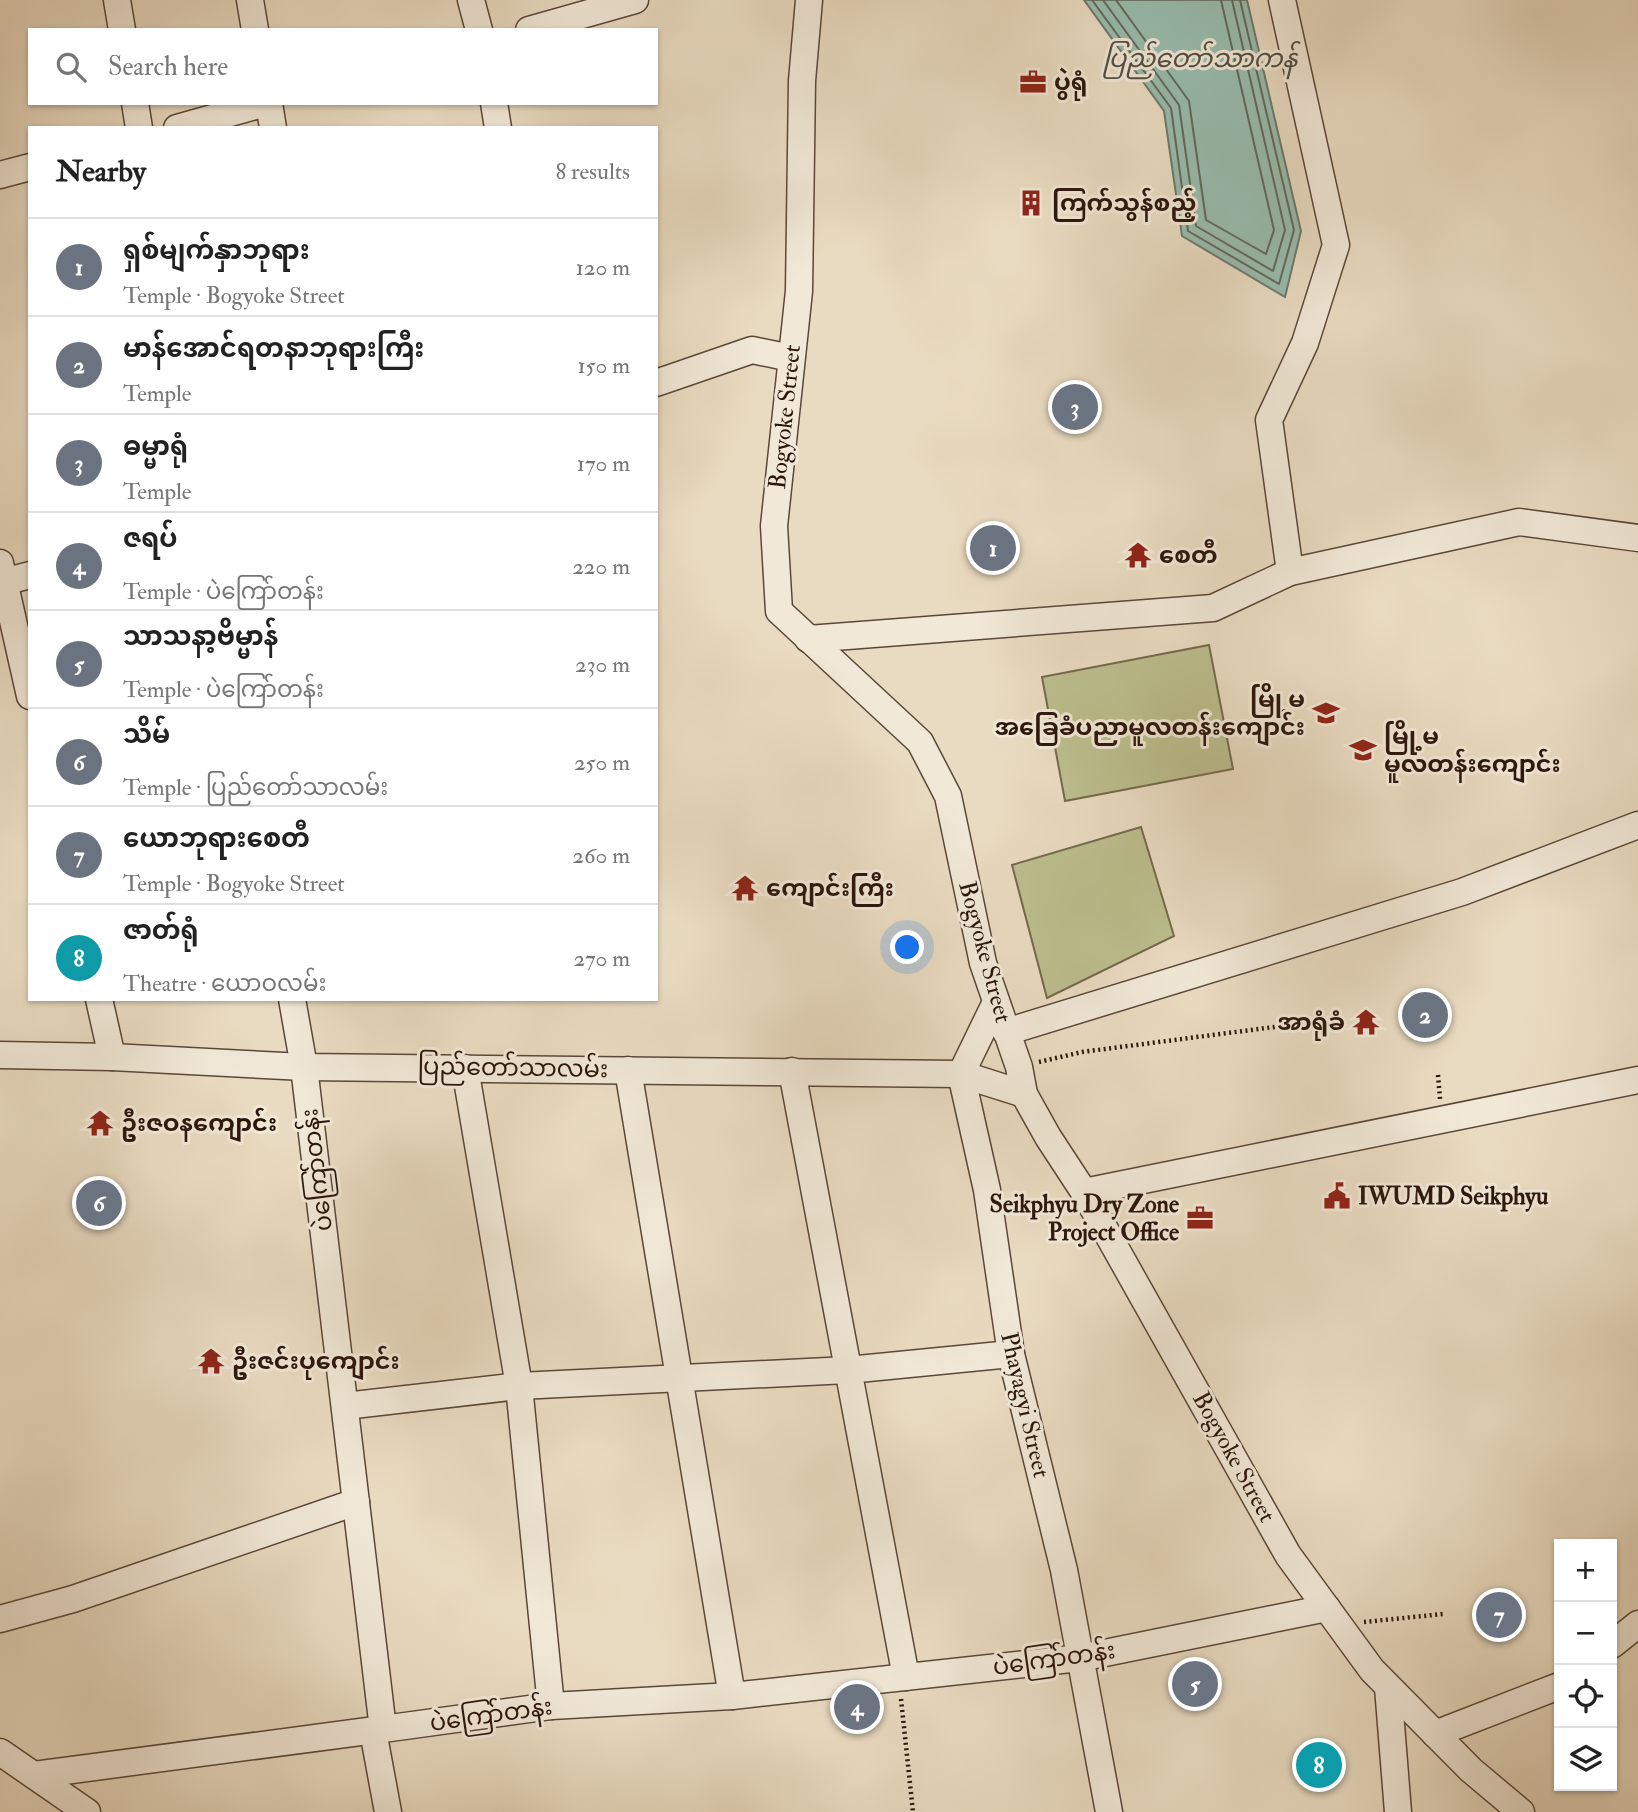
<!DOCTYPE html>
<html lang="en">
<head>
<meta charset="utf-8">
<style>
  :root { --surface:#fff; --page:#f2f2f2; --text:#222; --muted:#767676; --line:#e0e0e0; --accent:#111827 }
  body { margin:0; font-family:"IM FELL Double Pica","Noto Sans Myanmar",serif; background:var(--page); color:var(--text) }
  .controls { position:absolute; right:21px; bottom:21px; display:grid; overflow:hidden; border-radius:0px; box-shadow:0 2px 5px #0004 }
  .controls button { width:63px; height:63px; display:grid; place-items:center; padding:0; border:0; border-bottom:2px solid var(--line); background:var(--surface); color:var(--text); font:35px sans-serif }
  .you { position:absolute; left:908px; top:948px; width:24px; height:24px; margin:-18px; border:5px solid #fff; border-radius:50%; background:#1a73e8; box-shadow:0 0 0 10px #1a73e833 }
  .badge { display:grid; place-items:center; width:46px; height:46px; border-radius:50%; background:var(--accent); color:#fff; font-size:23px; font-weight:700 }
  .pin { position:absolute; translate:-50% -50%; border:4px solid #fff; box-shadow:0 2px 7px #0006 }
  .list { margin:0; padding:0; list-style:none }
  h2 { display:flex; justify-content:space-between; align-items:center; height:91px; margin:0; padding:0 28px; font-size:30px }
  h2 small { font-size:23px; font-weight:400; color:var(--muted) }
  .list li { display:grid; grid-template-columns:46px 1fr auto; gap:21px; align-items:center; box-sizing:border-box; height:98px; padding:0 28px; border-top:2px solid var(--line) }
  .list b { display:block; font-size:26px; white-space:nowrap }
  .list p { margin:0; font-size:23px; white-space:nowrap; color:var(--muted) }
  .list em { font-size:23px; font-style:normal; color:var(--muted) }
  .icon { flex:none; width:38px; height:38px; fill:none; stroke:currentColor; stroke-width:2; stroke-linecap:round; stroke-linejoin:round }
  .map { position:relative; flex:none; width:1638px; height:1812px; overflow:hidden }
  .search { position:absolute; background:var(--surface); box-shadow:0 2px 5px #0004; left:28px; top:28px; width:630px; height:77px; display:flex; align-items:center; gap:18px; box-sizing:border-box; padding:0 24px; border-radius:0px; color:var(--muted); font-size:26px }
  .panel { position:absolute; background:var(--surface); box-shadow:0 2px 5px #0004; left:28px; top:126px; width:630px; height:875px; border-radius:0px }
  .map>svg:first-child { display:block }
</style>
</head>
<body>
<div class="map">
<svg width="1638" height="1812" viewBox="0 0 1638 1812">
  <rect width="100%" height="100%" fill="#e9dbc1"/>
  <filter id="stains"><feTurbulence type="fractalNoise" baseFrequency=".00286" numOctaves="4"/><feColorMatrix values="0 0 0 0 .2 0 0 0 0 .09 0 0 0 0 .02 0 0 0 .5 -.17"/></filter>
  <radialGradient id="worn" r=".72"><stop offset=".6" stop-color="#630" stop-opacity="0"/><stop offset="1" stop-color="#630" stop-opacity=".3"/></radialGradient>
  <!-- green -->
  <g fill="#bcbe8e" stroke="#746a4d" stroke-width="2">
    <path d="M 1209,645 L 1233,769 L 1065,801 L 1042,677 Z"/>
    <path d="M 1141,827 L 1174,936 L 1047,998 L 1012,865 Z"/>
  </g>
  <!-- water -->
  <path fill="#98bcae" stroke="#6d7a6d" stroke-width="2" d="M 1084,0 L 1247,0 L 1301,231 L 1285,297 L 1182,236 L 1164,111 Z"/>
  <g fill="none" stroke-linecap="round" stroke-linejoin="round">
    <!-- shore -->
    <g stroke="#62695d" stroke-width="2">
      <path d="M 1092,0 L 1171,108 L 1188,231 L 1279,284 L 1294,230 L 1240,0"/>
      <path d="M 1103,0 L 1179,105 L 1196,226 L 1273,271 L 1285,230 L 1232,0"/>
      <path d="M 1116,0 L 1189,101 L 1206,220 L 1266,254 L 1274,230 L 1221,0"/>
    </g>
    <!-- street casing -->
    <g stroke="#5b4739" stroke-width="29">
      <g id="street">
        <path d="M 117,0 L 122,30"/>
        <path d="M 250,0 L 255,30"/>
        <path d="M 471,0 L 479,30"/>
        <path d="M 809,0 L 802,81 L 799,291 L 774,526 L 779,611 L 920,742 L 948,796 L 983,963 L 1019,1067 L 1024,1094 L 1048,1137 L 1084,1192 L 1288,1555 L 1372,1670 L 1471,1770 L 1521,1812"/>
        <path d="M 1282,0 L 1336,245 L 1305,343 L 1269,420 L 1290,572"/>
        <path d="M 529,30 L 635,0"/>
        <path d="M 135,103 L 139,128"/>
        <path d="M 269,103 L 273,128"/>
        <path d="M 494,103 L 498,128"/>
        <path d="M 177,128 L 266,103"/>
        <path d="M 0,175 L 30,167"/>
        <path d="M 656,383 L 752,350 L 791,358"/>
        <path d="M 0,563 L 30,696"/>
        <path d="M 0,583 L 30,575"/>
        <path d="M 808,639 L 1213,608 L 1290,572 L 1519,522 L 1638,538"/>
        <path d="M 99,999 L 112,1057"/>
        <path d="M 292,999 L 304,1067 L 383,1729 L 551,1706 L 732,1696 L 1080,1658 L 1327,1608"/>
        <path d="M 996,1002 L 961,1074 L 987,1190 L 1011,1354 L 1064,1570 L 1109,1812"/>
        <path d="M 1006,1032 L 1462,892 L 1638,825"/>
        <path d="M 0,1055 L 112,1057 L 304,1067 L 961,1074 L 1024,1094"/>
        <path d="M 465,1068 L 519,1386 L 551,1706"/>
        <path d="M 628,1070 L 732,1696"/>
        <path d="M 792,1071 L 906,1677"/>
        <path d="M 1084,1192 L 1638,1080"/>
        <path d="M 345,1406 L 519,1386 L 848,1370 L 1011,1354"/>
        <path d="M 0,1619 L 73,1599 L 356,1502"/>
        <path d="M 1612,1645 L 1638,1624"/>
        <path d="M 1388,1687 L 1398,1812"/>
        <path d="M 373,1731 L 388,1812"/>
        <path d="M 1435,1734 L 1559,1686"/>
        <path d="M 0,1752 L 87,1812"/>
        <path d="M 34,1775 L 383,1729"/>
      </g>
    </g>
    <!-- path -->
    <g stroke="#2c160c" stroke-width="4.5" stroke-dasharray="2 3.5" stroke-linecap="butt">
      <path d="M 1039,1062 L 1082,1052 L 1297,1024 L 1329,1029"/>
      <path d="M 1438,1075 L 1440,1099"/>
      <path d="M 1364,1622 L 1443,1614"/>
      <path d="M 901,1699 L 913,1812"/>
    </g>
    <!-- street -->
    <use href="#street" stroke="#f1e8d7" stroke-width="26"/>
  </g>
  <!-- icons -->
  <defs>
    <g id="office-bare" transform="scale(2.1)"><path d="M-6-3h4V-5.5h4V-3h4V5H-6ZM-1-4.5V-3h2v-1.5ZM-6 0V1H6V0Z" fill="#8f2418" stroke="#f1e8d7" stroke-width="2.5" paint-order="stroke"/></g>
    <g id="building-bare" transform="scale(2.1)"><path d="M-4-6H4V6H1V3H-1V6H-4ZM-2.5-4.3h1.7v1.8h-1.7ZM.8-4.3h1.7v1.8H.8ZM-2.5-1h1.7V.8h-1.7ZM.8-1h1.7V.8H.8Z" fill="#8f2418" stroke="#f1e8d7" stroke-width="2.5" paint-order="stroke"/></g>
    <g id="temple-bare" transform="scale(2.1)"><path d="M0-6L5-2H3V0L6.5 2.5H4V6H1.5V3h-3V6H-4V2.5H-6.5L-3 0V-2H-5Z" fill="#8f2418" stroke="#f1e8d7" stroke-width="2.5" paint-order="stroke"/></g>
    <g id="school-bare" transform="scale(2.1)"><path d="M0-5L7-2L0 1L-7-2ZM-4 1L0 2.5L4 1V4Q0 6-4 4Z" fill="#8f2418" stroke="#f1e8d7" stroke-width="2.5" paint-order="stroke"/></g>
    <g id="civic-bare" transform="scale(2.1)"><path d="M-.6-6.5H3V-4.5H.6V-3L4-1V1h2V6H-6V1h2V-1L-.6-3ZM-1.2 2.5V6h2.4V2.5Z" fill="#8f2418" stroke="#f1e8d7" stroke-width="2.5" paint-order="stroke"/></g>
  </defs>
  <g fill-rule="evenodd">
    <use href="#office-bare" x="1033" y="82"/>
    <use href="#building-bare" x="1031" y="203"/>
    <use href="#temple-bare" x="1138" y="555"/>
    <use href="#school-bare" x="1326" y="713"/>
    <use href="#school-bare" x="1363" y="750"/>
    <use href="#temple-bare" x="745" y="888"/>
    <use href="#temple-bare" x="1366" y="1022"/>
    <use href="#temple-bare" x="100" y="1123"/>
    <use href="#civic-bare" x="1337" y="1196"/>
    <use href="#office-bare" x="1200" y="1218"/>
    <use href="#temple-bare" x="211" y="1361"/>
  </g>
  <g text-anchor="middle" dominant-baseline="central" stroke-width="6" stroke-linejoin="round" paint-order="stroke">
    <!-- poi labels -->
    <g font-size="24" font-weight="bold" fill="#2c160c" stroke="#f1e8d7" text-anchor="start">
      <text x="1054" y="82">ပွဲရုံ</text>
      <text x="1052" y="203">ကြက်သွန်စည့်</text>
      <text x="1159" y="555">စေတီ</text>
      <text x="1305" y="699" text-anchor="end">မြို့မ<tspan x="1305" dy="28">အခြေခံပညာမူလတန်းကျောင်း</tspan></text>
      <text x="1384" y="736">မြို့မ<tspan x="1384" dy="28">မူလတန်းကျောင်း</tspan></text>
      <text x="766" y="888">ကျောင်းကြီး</text>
      <text x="1345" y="1022" text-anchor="end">အာရုံခံ</text>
      <text x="121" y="1123">ဦးဇဝနကျောင်း</text>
      <text x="1358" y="1196">IWUMD Seikphyu</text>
      <text x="1179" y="1204" text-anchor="end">Seikphyu Dry Zone<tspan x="1179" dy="28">Project Office</tspan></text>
      <text x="232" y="1361">ဦးဇင်းပုကျောင်း</text>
    </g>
    <!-- street labels -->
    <g font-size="24" fill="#2c160c" stroke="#f1e8d7">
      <text transform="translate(785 417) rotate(-84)">Bogyoke Street</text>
      <text transform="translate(985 952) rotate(75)">Bogyoke Street</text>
      <text transform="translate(513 1068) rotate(1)">ပြည်တော်သာလမ်း</text>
      <text transform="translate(317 1170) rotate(-97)">ပဲကြော်တန်း</text>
      <text transform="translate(1025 1405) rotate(77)">Phayagyi Street</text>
      <text transform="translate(1234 1457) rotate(61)">Bogyoke Street</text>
      <text transform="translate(1054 1659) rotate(-8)">ပဲကြော်တန်း</text>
      <text transform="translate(491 1715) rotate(-8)">ပဲကြော်တန်း</text>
    </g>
    <!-- water labels -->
    <g font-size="26" font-style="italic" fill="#525045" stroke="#f1e8d7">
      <text x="1200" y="59">ပြည်တော်သာကန်</text>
    </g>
  </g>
  <rect width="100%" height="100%" filter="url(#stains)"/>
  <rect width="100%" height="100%" fill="url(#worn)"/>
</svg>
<div class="controls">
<button>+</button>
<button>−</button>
<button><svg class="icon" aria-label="locate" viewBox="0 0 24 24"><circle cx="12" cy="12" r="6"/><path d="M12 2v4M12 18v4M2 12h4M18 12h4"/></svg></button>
<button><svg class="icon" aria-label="layers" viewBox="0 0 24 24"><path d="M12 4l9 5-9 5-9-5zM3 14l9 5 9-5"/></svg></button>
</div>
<div class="you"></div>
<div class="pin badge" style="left:993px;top:548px;background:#6b7280">1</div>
<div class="pin badge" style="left:1425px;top:1015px;background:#6b7280">2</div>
<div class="pin badge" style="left:1075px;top:407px;background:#6b7280">3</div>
<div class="pin badge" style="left:857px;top:1707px;background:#6b7280">4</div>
<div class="pin badge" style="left:1195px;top:1684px;background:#6b7280">5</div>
<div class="pin badge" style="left:99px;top:1203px;background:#6b7280">6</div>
<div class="pin badge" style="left:1499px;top:1615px;background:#6b7280">7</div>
<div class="pin badge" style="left:1319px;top:1765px;background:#0f9aa8">8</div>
<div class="search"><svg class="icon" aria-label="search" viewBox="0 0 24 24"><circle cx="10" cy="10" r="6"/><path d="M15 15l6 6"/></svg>Search here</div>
<section class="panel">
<h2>Nearby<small>8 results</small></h2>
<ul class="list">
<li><span class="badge" style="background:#6b7280">1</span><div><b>ရှစ်မျက်နှာဘုရား</b><p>Temple · Bogyoke Street</p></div><em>120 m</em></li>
<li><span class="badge" style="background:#6b7280">2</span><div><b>မာန်အောင်ရတနာဘုရားကြီး</b><p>Temple</p></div><em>150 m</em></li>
<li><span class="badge" style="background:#6b7280">3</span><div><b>ဓမ္မာရုံ</b><p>Temple</p></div><em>170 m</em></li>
<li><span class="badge" style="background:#6b7280">4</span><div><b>ဇရပ်</b><p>Temple · ပဲကြော်တန်း</p></div><em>220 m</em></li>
<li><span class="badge" style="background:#6b7280">5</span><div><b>သာသနာ့ဗိမ္မာန်</b><p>Temple · ပဲကြော်တန်း</p></div><em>230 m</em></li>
<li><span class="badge" style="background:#6b7280">6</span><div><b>သိမ်</b><p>Temple · ပြည်တော်သာလမ်း</p></div><em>250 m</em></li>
<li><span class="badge" style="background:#6b7280">7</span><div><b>ယောဘုရားစေတီ</b><p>Temple · Bogyoke Street</p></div><em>260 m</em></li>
<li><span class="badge" style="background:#0f9aa8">8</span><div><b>ဇာတ်ရုံ</b><p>Theatre · ယောဝလမ်း</p></div><em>270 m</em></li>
</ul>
</section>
</div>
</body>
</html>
